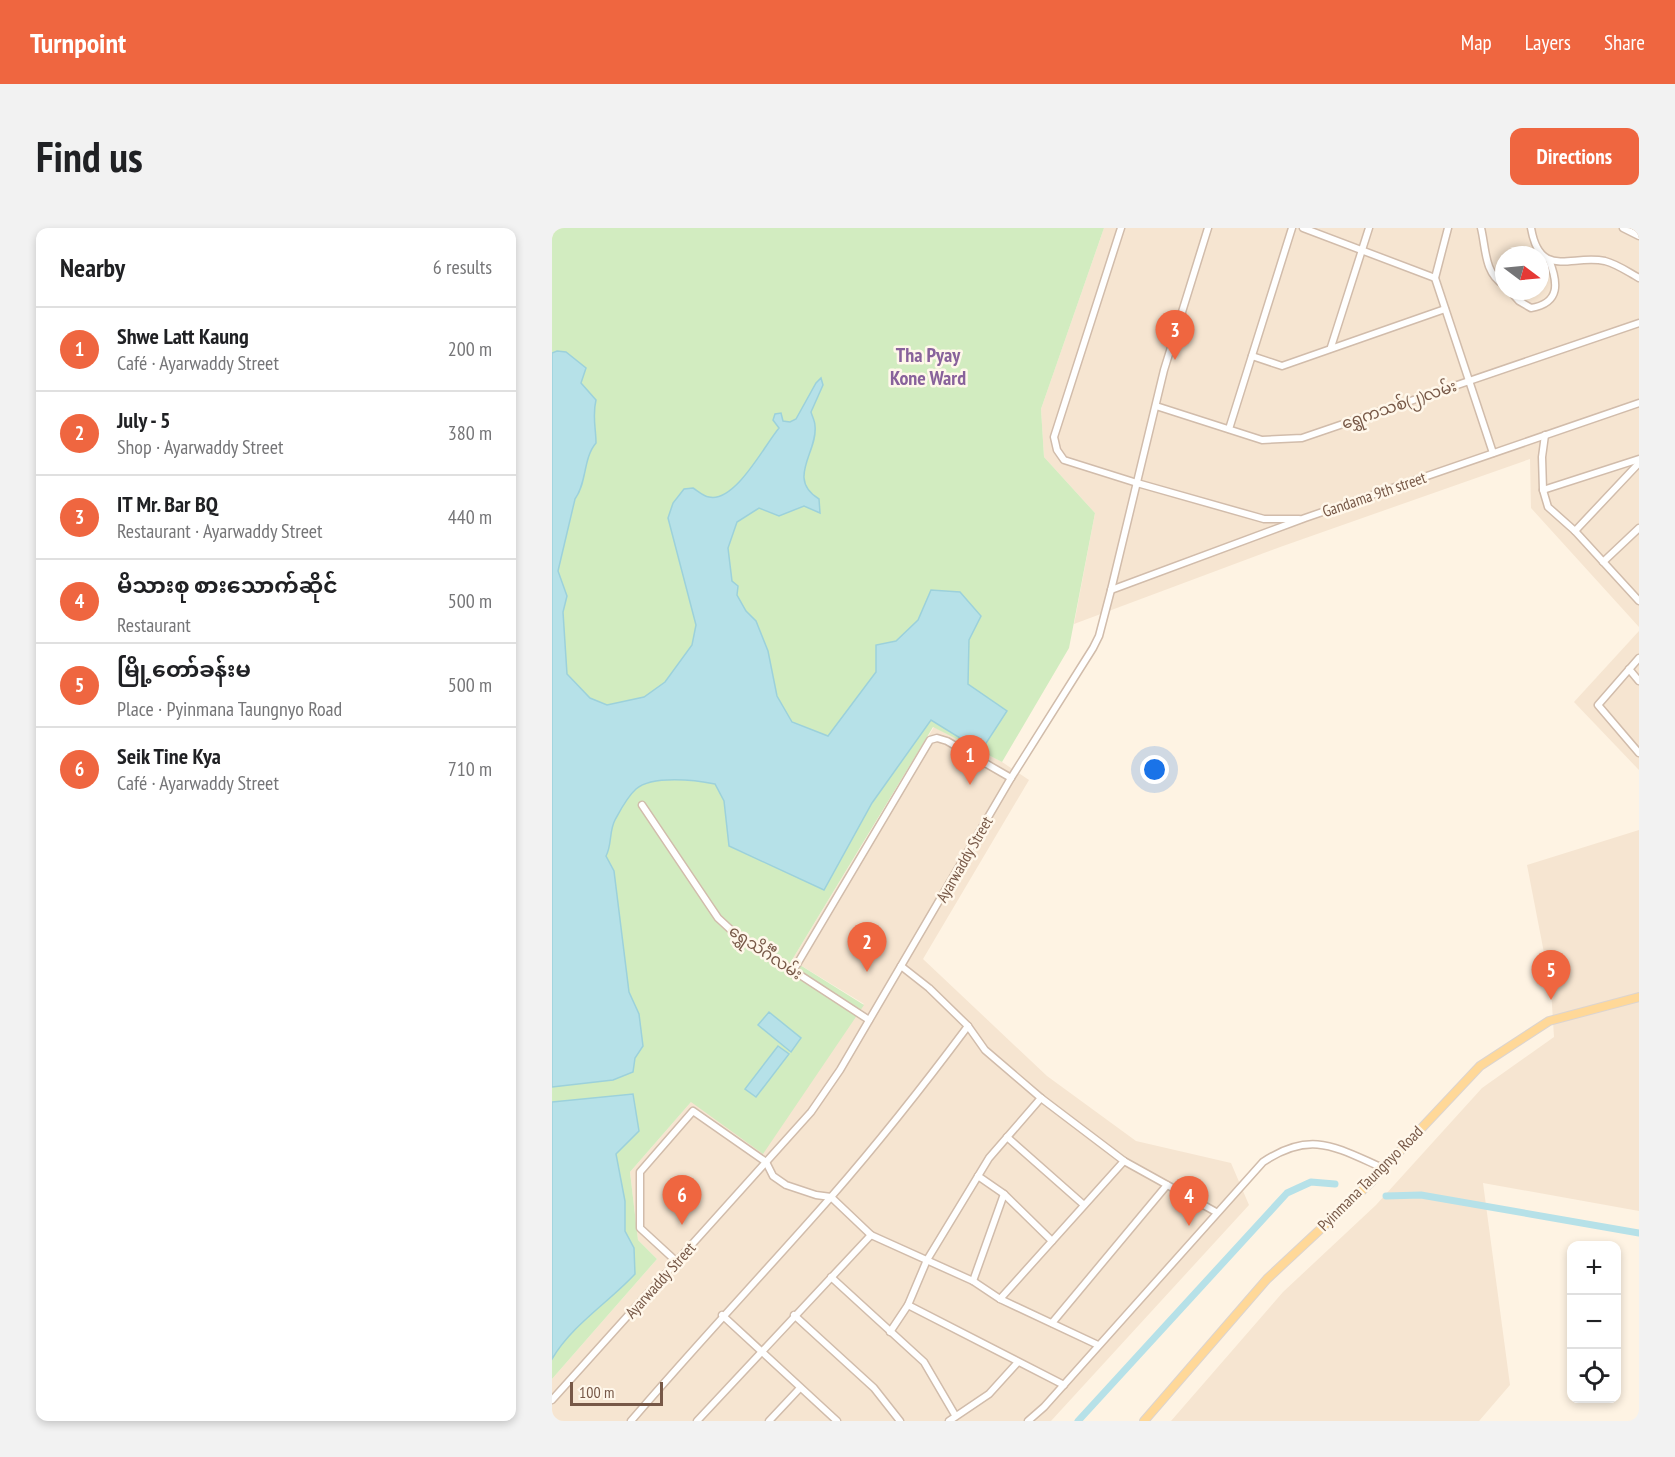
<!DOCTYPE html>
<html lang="en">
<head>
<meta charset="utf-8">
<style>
  :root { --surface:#fff; --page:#f2f2f2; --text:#202124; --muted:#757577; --line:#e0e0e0; --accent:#ef6640 }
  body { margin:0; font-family:"PT Sans Narrow","Noto Sans Myanmar",sans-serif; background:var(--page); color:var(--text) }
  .controls { position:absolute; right:18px; bottom:18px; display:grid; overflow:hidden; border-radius:12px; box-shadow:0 3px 9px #0003 }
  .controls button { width:54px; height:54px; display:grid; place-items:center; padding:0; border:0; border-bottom:2px solid var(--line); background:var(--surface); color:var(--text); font:30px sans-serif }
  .compass { position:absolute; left:943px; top:18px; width:54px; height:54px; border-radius:50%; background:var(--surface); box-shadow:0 3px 9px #0003; rotate:106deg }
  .scale { position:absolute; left:18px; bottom:15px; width:93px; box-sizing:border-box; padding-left:6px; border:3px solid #775847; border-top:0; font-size:16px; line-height:21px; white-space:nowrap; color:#775847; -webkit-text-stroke:4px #fff7ea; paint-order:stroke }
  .you { position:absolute; left:603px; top:542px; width:21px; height:21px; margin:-15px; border:4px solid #fff; border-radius:50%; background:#1a73e8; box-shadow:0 0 0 9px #1a73e833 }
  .badge { display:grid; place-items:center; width:39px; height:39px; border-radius:50%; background:var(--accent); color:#fff; font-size:20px; font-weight:700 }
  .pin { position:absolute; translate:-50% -50px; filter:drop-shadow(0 2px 3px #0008) }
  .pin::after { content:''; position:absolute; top:32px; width:21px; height:18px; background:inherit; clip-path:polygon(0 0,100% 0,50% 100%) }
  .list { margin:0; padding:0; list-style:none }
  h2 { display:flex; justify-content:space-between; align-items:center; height:78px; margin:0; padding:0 24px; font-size:26px }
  h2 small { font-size:20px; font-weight:400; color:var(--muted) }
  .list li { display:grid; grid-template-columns:39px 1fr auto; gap:18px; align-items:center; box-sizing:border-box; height:84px; padding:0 24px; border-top:2px solid var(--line) }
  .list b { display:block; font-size:22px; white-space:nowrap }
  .list p { margin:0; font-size:20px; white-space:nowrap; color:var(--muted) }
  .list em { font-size:20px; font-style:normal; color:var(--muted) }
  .icon { flex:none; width:33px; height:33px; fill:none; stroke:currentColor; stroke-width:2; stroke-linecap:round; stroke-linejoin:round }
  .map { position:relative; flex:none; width:1087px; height:1193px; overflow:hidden; border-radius:12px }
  header { display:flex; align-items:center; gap:36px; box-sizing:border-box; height:84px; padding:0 30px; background:var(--accent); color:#fff }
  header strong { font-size:28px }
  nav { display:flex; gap:33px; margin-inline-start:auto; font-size:21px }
  .intro { display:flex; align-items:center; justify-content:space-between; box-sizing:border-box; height:144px; padding:0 36px }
  h1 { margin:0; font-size:42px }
  .button { padding:15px 27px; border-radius:12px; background:var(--accent); color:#fff; font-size:21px; font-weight:700 }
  main { display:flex; gap:36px; padding:0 36px }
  aside { flex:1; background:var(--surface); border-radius:12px; box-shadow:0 3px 9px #0003 }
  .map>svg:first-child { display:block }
</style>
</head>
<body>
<header>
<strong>Turnpoint</strong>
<nav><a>Map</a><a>Layers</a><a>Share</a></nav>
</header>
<div class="intro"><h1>Find us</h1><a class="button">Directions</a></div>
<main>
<aside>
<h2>Nearby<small>6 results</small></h2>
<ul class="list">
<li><span class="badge">1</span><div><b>Shwe Latt Kaung</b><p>Café · Ayarwaddy Street</p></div><em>200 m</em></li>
<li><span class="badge">2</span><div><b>July - 5</b><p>Shop · Ayarwaddy Street</p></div><em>380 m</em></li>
<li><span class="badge">3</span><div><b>IT Mr. Bar BQ</b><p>Restaurant · Ayarwaddy Street</p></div><em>440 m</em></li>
<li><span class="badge">4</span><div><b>မိသားစု စားသောက်ဆိုင်</b><p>Restaurant</p></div><em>500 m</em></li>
<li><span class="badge">5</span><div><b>မြို့တော်ခန်းမ</b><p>Place · Pyinmana Taungnyo Road</p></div><em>500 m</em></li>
<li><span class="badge">6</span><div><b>Seik Tine Kya</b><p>Café · Ayarwaddy Street</p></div><em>710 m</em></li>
</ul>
</aside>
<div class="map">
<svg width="1087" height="1193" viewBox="0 0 1087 1193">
  <rect width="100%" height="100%" fill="#fef3e3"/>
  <!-- residential -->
  <g fill="#f6e5d1" fill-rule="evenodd">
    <path d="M 552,0 L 1087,0 L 1087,399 L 979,280 L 978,231 L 731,318 L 522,396 L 543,285 L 492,229 L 489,181 ZM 952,27 L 988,27 L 988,63 L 952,63 Z"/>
    <path d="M 1087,403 L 1087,542 L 1022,474 Z"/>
    <path d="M 382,499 L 450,534 L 477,552 L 371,731 L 495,848 L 584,913 L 679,935 L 697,977 L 499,1193 L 0,1193 L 0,1151 L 105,1031 L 86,1012 L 78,944 L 139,874 L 312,776 L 240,732 Z"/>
    <path d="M 1087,602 L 1087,983 L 931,955 L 958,1157 L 927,1193 L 619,1193 L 731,1064 L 824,977 L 930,860 L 1002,809 L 999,761 L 975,637 Z"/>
  </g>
  <!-- green -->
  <path fill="#d2ecc0" d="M 0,0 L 552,0 L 489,181 L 492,229 L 543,285 L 517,420 L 450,534 L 381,499 L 240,732 L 312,777 L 211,926 L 139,874 L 78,944 L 86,1012 L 105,1031 L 0,1151 Z"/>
  <!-- water -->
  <g fill="#b6e1e8" stroke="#9cd1db" stroke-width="1.5">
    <path d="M 5,123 L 14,124 L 34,140 L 29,155 L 44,172 C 40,188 44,200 44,215 C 31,230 35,255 23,271 L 6,343 L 15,368 L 11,384 L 15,446 L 38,470 L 55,477 L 92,469 L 113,454 L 140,417 L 144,397 L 116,290 L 121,275 L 132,261 L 141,260 C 146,263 151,268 157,269 C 183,275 212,218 227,200 L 221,192 L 223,186 L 229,185 L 231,193 L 238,194 L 244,191 L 264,155 L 269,150 L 271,157 L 259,184 C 260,188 263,193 263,198 C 266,224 234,251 267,271 L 268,285 L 252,278 L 227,288 L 207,280 L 185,294 L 176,320 L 180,353 L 186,358 L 185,367 L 194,383 L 204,393 L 216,423 L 225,468 L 240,494 L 276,508 L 324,444 L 324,417 L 344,413 L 366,392 L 379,362 L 408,364 L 429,388 L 417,412 L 416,456 L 455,483 L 429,523 L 379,492 L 320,575 L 272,662 L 177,618 L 172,573 L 163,556 C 144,552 100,547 84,561 C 75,569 69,581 63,592 C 57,603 60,617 54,628 L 62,643 L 77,764 L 87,786 L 91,818 L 83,830 L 81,844 L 61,852 L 0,859 L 0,125 Z"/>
    <path d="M 217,784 L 249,810 L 239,824 L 206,797 Z"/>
    <path d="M 226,818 L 237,826 L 204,869 L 193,861 Z"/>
    <path d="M 81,866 L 87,903 L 64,926 L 73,973 L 73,1003 L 82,1020 L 83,1046 C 56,1075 20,1097 0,1131 L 0,874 Z"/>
  </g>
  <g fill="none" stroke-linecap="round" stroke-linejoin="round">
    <!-- canal -->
    <g stroke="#b6e1e8" stroke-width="7">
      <path d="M 834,968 L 869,967 L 1087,1005"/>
      <path d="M 526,1193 L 735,965 L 759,954 L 783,956"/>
    </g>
    <!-- minor casing -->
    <g stroke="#d1bcab" stroke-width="9">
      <g id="minor">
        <path d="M 569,0 L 502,209 L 505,222 L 512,232 L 585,255 L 712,291 L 747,291"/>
        <path d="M 751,0 L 883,50"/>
        <path d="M 896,0 L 883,50 L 941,225"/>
        <path d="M 929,0 C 934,20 932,45 952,57"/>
        <path d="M 979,0 C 988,52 1019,26 1053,33 C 1065,36 1076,44 1087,50"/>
        <path d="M 1071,0 L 1087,8"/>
        <path d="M 958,63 L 967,73 L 979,80 C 1009,75 1006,54 997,32"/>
        <path d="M 779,119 L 817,0"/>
        <path d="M 700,128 L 730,138 L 893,81"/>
        <path d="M 604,178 L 710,212 L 750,210 L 1087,95"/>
        <path d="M 677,201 L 740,0"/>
        <path d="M 993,207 L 990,229 L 991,262 L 996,279 L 1023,303 L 1087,373"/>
        <path d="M 991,262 L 1087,231"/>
        <path d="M 1023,303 L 1087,235"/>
        <path d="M 1051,334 L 1087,300"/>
        <path d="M 559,362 L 753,290 L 1087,175"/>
        <path d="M 1087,430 L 1046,477 L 1087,525"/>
        <path d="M 1077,441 L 1087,453"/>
        <path d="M 90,577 L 166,690 L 179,702 L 317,792"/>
        <path d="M 349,738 L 377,760 L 416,798 L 433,822 L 489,870 L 572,933 L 664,984"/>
        <path d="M 241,743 L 378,512 L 385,510 L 395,513 L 459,550"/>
        <path d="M 455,909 L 532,977"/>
        <path d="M 426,948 L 452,966 L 500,1013"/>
        <path d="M 125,1034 L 88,1000 L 88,944 L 141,883 L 214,934 L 221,948 L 234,957 L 264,967 L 279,969 L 319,1007 L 421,1053 L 448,1071 L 546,1117"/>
        <path d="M 279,1049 L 372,1134 L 403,1187"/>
        <path d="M 421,1053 L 452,966"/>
        <path d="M 448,1071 L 572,933"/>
        <path d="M 356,1077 L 512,1157"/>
        <path d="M 170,1087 L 285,1193"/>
        <path d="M 242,1087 L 322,1160 L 348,1193"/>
        <path d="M 500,1095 L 615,957"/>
        <path d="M 338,1104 L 356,1077 L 375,1032 L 437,930 L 489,870"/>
        <path d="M 0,1172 L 259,884 L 288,842 L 459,550 L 541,420 L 547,408 L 559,362 L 612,142 L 656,0"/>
        <path d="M 79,1193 C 144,1117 213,1044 279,969 C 327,914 372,857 416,798"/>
        <path d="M 145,1193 L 319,1007"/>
        <path d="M 217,1193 L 248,1160"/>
        <path d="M 397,1193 L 437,1166 L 466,1134"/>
        <path d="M 476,1193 L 492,1179 L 711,934 C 759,902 783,919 831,940"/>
      </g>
    </g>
    <!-- major casing -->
    <g stroke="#dcd4cf" stroke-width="10">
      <path id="major" d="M 592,1193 L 715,1051 L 817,956 L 928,838 L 997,793 L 1087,769"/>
    </g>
    <!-- minor -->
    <use href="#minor" stroke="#fff" stroke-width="6"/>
    <!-- major -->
    <use href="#major" stroke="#ffd898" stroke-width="8"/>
  </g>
  <g text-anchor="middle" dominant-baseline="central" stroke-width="5" stroke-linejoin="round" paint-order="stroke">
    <!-- street labels -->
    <g font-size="16" fill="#775847" stroke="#fff7ea">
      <text transform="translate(847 176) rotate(-19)">ရွှေကသစ်(၂)လမ်း</text>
      <text transform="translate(822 266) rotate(-19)">Gandama 9th street</text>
      <text transform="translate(412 631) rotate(-60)">Ayarwaddy Street</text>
      <text transform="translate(214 724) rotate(34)">ရွှေသိင်္ဂီလမ်း</text>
      <text transform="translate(818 950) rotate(-45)">Pyinmana Taungnyo Road</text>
      <text transform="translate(108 1052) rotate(-48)">Ayarwaddy Street</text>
    </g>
    <!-- quarter labels -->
    <g font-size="20" font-weight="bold" fill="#88629b" stroke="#fff7ea">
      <text x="376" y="127">Tha Pyay<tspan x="376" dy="23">Kone Ward</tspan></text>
    </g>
  </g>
</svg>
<div class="controls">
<button>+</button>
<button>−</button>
<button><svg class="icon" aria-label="locate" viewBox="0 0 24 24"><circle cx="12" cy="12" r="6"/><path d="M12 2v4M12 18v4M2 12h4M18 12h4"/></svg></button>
</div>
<svg class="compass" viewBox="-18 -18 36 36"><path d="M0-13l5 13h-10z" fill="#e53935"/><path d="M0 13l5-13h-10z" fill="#757577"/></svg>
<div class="scale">100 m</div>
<div class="you"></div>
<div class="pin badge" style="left:418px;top:557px">1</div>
<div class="pin badge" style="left:315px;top:744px">2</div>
<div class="pin badge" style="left:623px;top:132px">3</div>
<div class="pin badge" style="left:637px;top:998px">4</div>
<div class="pin badge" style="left:999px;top:772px">5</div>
<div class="pin badge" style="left:130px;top:997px">6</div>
</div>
</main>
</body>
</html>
